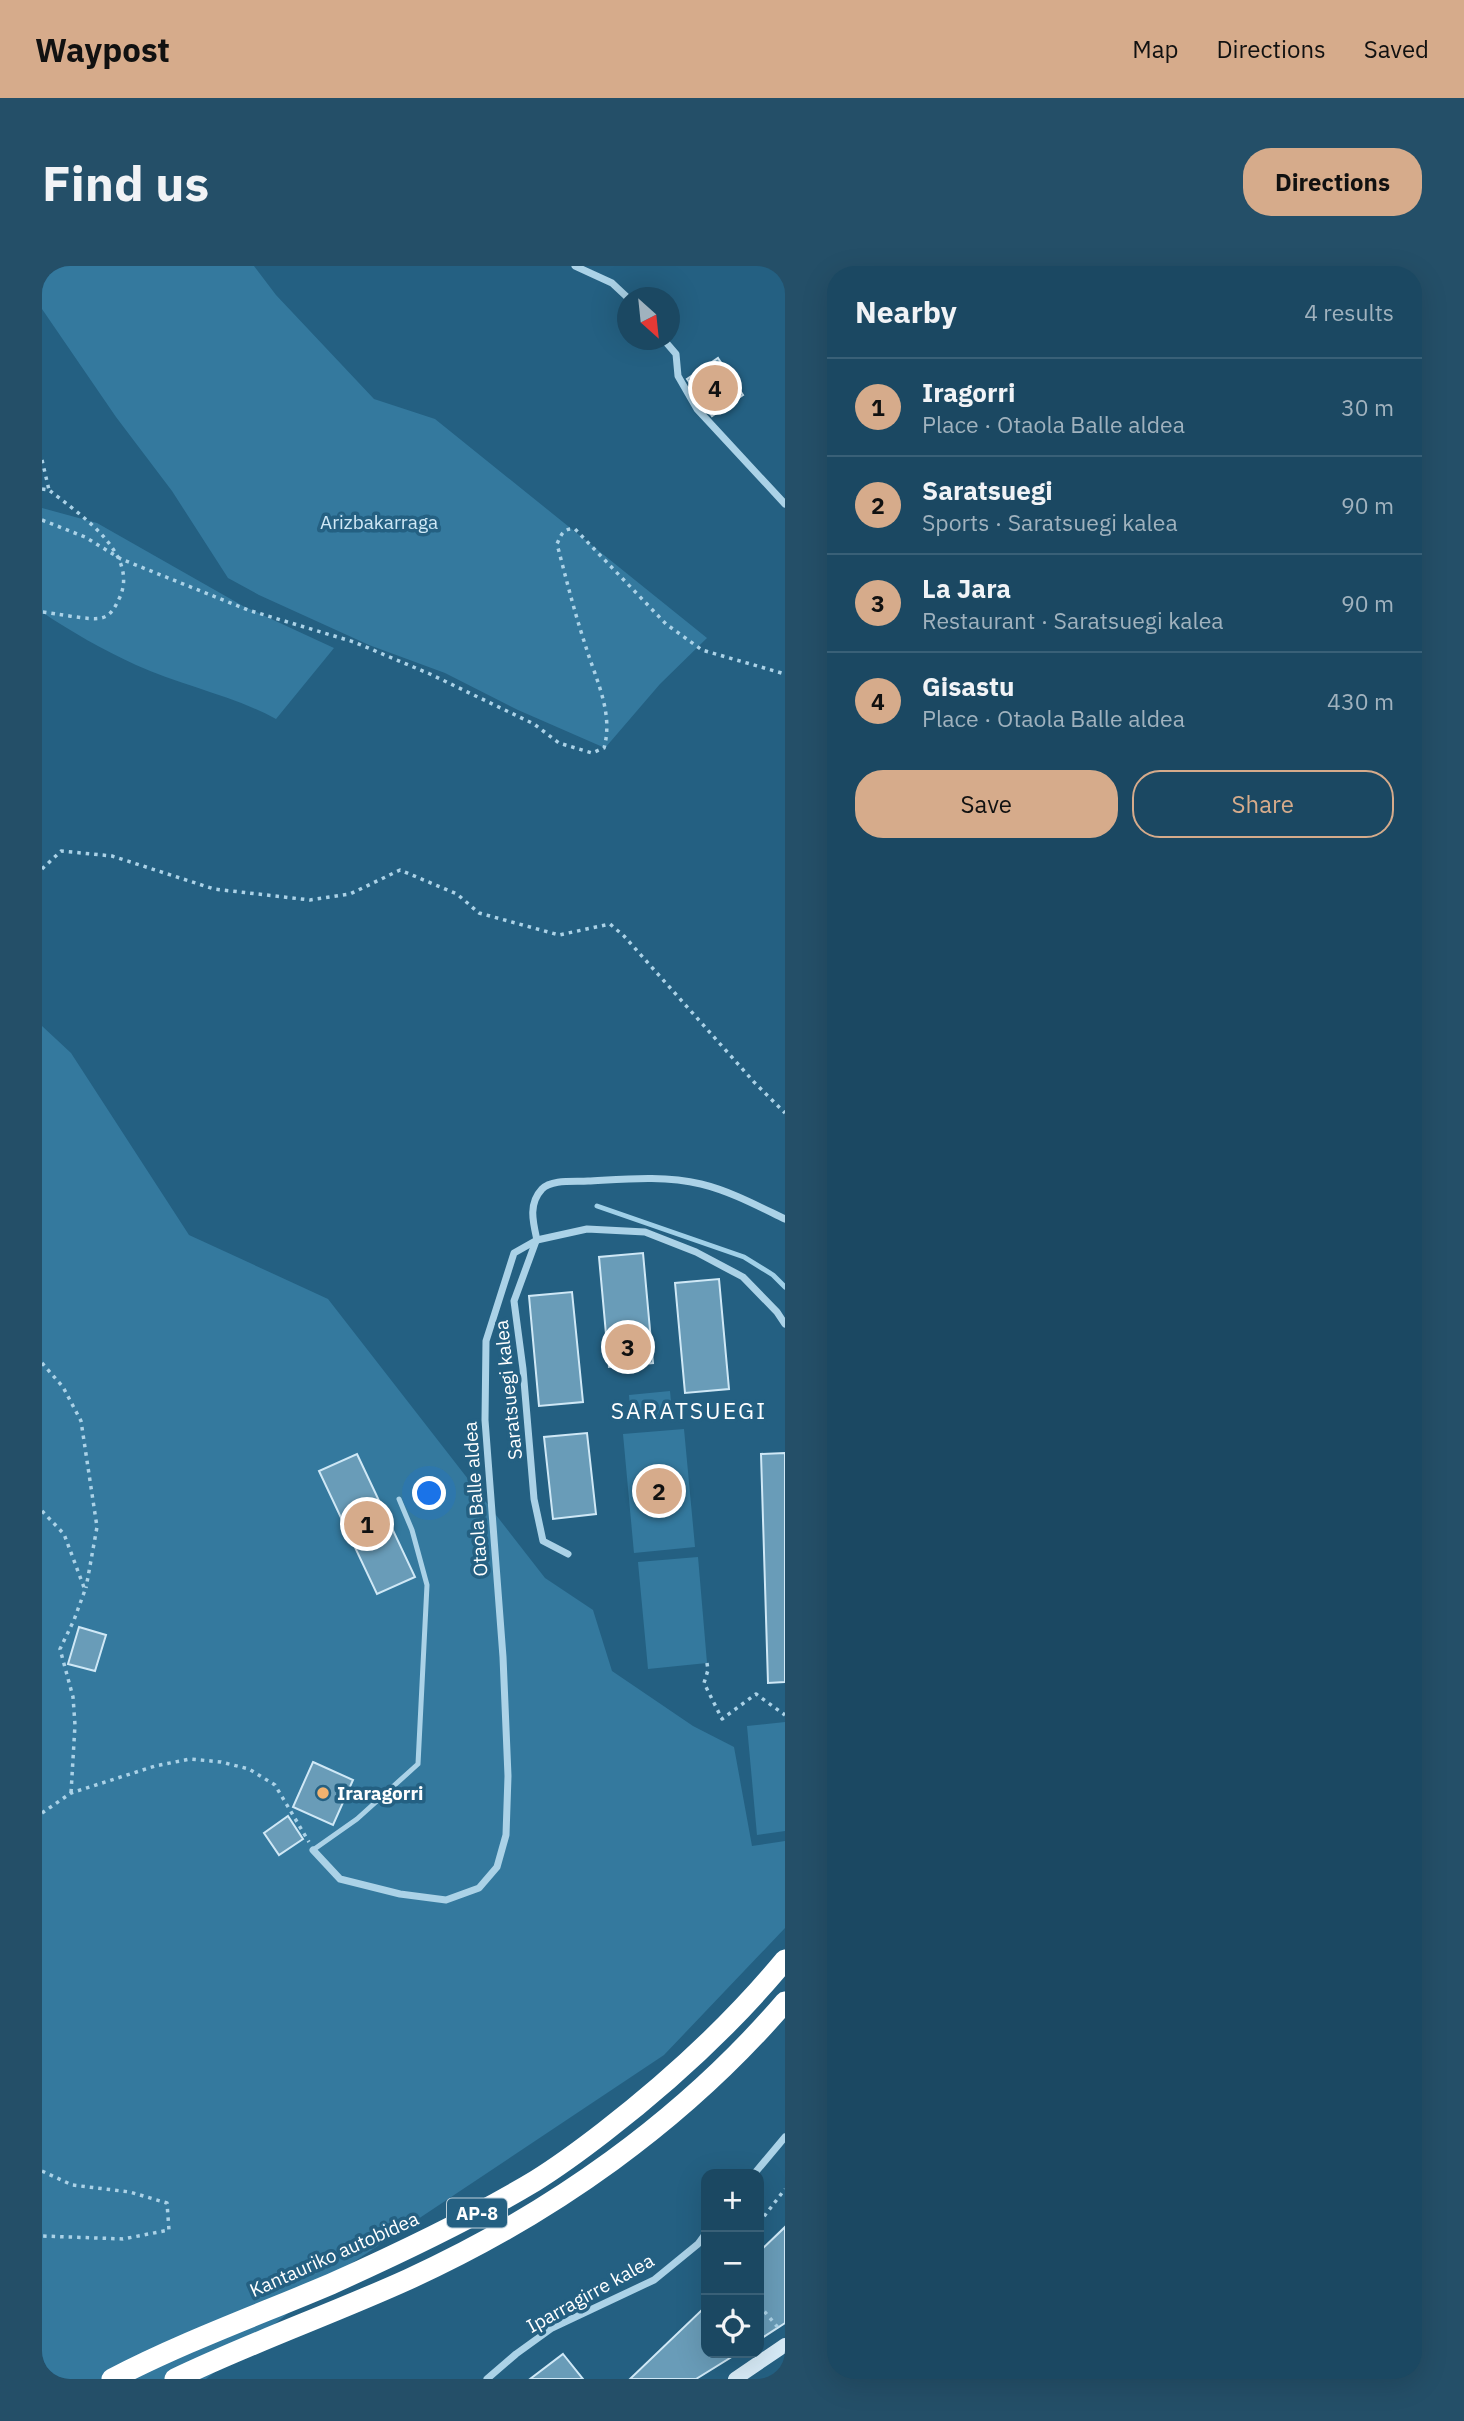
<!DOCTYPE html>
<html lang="en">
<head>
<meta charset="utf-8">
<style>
  :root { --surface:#1b4862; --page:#244f68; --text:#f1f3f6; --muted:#a0b2be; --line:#396077; --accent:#d6ab8b }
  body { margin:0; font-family:"IBM Plex Sans",sans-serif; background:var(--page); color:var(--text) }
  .controls { position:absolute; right:21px; bottom:21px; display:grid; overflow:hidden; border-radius:14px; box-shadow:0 7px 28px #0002 }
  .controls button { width:63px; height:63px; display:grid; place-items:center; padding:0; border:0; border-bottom:2px solid var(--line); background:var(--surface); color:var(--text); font:35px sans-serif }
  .compass { position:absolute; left:575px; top:21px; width:63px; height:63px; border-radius:50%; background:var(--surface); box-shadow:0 7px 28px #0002; rotate:153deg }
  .you { position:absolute; left:388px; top:1228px; width:24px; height:24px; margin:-18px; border:5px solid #fff; border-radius:50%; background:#1a73e8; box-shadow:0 0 0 10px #1a73e833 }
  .badge { display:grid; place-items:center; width:46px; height:46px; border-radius:50%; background:var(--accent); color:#111; font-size:23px; font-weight:700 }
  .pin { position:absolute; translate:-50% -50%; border:4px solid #fff; box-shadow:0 2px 7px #0006 }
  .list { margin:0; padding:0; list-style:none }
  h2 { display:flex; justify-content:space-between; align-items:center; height:91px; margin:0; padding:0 28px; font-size:30px }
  h2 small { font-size:23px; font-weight:400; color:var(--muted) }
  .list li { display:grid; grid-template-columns:46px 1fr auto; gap:21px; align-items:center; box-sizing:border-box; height:98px; padding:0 28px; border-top:2px solid var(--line) }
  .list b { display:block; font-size:26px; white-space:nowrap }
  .list p { margin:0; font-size:23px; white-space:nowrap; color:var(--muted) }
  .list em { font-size:23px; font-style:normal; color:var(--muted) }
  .actions { display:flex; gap:14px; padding:21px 28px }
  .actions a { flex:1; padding:16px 0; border:2px solid var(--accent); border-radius:28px; text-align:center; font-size:24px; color:var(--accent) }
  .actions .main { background:var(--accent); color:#111 }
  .icon { flex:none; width:38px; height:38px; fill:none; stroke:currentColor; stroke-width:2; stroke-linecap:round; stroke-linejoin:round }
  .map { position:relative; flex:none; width:743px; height:2113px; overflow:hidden; border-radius:28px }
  header { display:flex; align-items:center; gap:42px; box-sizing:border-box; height:98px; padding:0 35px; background:var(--accent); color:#111 }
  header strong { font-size:33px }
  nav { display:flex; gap:38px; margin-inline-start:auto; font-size:24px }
  .intro { display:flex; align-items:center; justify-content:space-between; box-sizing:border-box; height:168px; padding:0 42px }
  h1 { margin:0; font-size:49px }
  .button { padding:18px 32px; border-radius:28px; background:var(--accent); color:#111; font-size:24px; font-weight:700 }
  main { display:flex; gap:42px; padding:0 42px }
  aside { flex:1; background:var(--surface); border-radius:28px; box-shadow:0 7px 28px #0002 }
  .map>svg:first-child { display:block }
</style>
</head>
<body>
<header>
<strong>Waypost</strong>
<nav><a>Map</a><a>Directions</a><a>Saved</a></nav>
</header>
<div class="intro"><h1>Find us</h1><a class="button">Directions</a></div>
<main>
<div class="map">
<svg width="743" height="2113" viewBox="0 0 743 2113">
  <rect width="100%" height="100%" fill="#246082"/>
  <!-- green -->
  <g fill="#34799e">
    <path d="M 0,0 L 212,0 L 234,29 L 332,133 L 393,153 L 665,372 L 618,418 L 563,482 L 476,444 L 403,407 L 327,379 L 217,329 L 186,312 L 130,225 L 74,151 L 0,43 Z"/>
    <path d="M 0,242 L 55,257 L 201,340 L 292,382 L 234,453 C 190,429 140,420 94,399 C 62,384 29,366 0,346 Z"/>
    <path d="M 0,760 L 29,787 L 147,969 L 286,1033 L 503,1312 L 551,1344 L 570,1405 L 651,1460 L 692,1481 L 710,1580 L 743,1575 L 743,1662 L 622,1789 L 304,2001 L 164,2113 L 0,2113 Z"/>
    <path d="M 628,1125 L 630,1148 L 589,1153 L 587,1129 Z"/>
    <path d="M 642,1163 L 653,1281 L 592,1287 L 581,1168 Z"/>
    <path d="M 656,1291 L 665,1397 L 606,1403 L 596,1296 Z"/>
    <path d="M 743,1456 L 743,1565 L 715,1569 L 705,1460 Z"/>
  </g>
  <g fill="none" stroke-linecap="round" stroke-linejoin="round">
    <!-- stream -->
    <path stroke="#a0d0e8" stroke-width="5" d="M 555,940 L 702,991 L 731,1009 L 743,1021"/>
  </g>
  <!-- building -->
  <g fill="#699cb8" stroke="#cfe8f6" stroke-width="2">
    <path d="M 676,92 L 701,129 L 670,150 L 645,113 Z"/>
    <path d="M 601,987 L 611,1097 L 567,1101 L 557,991 Z"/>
    <path d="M 677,1013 L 687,1123 L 643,1127 L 633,1017 Z"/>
    <path d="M 530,1026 L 541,1136 L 497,1140 L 487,1030 Z"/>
    <path d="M 545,1167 L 554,1248 L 511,1253 L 502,1171 Z"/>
    <path d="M 743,1187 L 743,1416 L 726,1417 L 719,1188 Z"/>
    <path d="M 315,1188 L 373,1311 L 335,1328 L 277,1205 Z"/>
    <path d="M 37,1361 L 64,1369 L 53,1405 L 26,1398 Z"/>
    <path d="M 271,1496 L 311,1514 L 291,1559 L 251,1541 Z"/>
    <path d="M 246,1550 L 261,1573 L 237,1589 L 222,1567 Z"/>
    <path d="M 743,1961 L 743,2057 L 717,2074 L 717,1986 Z"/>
    <path d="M 664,2040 L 664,2087 L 696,2087 L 654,2113 L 588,2113 Z"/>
    <path d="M 521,2088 L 541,2113 L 488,2113 Z"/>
  </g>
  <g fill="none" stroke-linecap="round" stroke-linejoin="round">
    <!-- path -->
    <g stroke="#abd2e7" stroke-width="3.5" stroke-dasharray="3.5 5" stroke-linecap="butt">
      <path d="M 0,194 L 7,224"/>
      <path d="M 0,223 L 7,224 C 37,248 99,288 77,333 C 73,341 69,350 59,352 C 50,355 12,347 0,346"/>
      <path d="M 0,254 L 43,271 L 79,293 L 206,344 L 312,376 L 388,408 L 492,458 L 517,477 L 550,487 L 562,482 C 572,446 553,412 543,378 C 532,345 524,312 515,278 C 519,269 521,262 533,263 L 624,358 L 660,384 L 743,408"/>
      <path d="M 0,603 L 19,585 L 70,590 L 172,623 L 268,634 L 308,628 L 358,604 L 415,628 L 437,647 L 517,669 L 568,658 L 582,670 L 712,816 L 743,847"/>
      <path d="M 0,1097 L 21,1121 L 39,1155 L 55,1261 L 44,1322"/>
      <path d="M 0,1245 L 22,1268 L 43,1324 L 32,1354 L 18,1383 L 31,1431 L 33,1459 L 29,1527"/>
      <path d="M 665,1397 L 666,1404 L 662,1417 L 680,1453 L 714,1428 L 743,1449"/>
      <path d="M 0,1547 L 29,1527 L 113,1500 L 148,1493 L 179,1496 L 207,1503 L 233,1519 L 267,1576"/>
      <path d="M 0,1905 L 30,1919 L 88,1926 L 125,1937 L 127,1964 L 81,1973 L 0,1970"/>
      <path d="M 717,1957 L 743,1923"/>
      <path d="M 717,2039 L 738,2064"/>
    </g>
    <!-- lane -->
    <path stroke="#abd2e7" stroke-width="5" d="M 271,1584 L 315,1553 L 376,1498 L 385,1319 L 370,1264 L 357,1233"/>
    <!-- street -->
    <g stroke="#abd2e7" stroke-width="7">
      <path d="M 533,0 L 570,17 L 586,32"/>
      <path d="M 622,74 L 634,88 L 636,110 L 655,143 L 743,238"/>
      <path d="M 495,974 C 491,956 486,938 500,923 C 510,913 533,916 546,915 C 583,913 622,909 659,918 C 688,925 716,940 743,953"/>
      <path d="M 494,975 L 472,1035 L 481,1103 L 492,1233 L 501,1275 L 526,1288"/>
      <path d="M 271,1584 L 298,1613 L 358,1628 L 404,1634 L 437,1622 L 455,1601 L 464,1569 L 466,1510 L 461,1391 L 443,1154 L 444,1075 L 472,987 L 495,974 L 545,963 L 603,966 L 654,986 L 701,1011 L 735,1046 L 743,1058"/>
      <path d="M 712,1908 L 743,1871"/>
      <path d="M 445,2113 L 474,2088 L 510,2062 L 612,2014 L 656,1978 L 664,1967"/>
    </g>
    <!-- secondary -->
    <path stroke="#d6eaf6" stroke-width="14" d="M 693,2113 L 743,2079"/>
    <!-- highway -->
    <g stroke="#fff" stroke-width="21">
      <path d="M 70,2113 C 141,2076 216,2049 289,2018 C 358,1987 428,1954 493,1915 C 517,1900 540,1883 562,1866 C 628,1815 690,1758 743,1694"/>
      <path d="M 133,2113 C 210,2076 290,2048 367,2013 C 509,1948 641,1855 743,1736"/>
    </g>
  </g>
  <!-- markers -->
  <circle fill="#f2b26f" stroke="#246082" stroke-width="2.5" cx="281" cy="1527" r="7"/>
  <g text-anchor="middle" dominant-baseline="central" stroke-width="7" stroke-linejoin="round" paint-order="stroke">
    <!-- shield labels -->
    <rect fill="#246082" stroke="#bdcfda" stroke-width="2" x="405" y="1932.5" width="60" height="29" rx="5"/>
    <g font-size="18" font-weight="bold" fill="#fff">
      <text x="435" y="1947">AP-8</text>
    </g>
    <!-- park labels -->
    <g font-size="19" fill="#cfe8f6" stroke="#246082">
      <text x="337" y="256">Arizbakarraga</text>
    </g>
    <!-- street labels -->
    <g font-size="19" fill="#fff" stroke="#246082">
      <text transform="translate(466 1124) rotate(-96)">Saratsuegi kalea</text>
      <text transform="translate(433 1233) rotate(-94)">Otaola Balle aldea</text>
      <text transform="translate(292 1988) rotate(-24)">Kantauriko autobidea</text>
      <text transform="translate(548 2027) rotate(-29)">Iparragirre kalea</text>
    </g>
    <!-- poi labels -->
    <g font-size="19" font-weight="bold" fill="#fff" stroke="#246082" text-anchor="start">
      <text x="295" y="1527">Iraragorri</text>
    </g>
    <!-- quarter labels -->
    <g font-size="23" letter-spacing="2" fill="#fff" stroke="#246082">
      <text x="647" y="1144">SARATSUEGI</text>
    </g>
  </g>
</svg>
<div class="controls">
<button>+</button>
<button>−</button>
<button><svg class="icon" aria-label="locate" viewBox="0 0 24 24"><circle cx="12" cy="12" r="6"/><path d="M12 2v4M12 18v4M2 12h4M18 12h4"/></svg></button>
</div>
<svg class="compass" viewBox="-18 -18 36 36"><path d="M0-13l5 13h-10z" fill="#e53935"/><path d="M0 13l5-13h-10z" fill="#a0b2be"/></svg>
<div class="you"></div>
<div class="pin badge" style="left:325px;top:1258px">1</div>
<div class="pin badge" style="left:617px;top:1225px">2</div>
<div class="pin badge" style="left:586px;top:1081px">3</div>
<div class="pin badge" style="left:673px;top:122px">4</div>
</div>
<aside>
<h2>Nearby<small>4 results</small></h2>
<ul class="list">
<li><span class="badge">1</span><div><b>Iragorri</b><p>Place · Otaola Balle aldea</p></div><em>30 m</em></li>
<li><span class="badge">2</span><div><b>Saratsuegi</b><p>Sports · Saratsuegi kalea</p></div><em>90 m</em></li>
<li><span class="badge">3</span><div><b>La Jara</b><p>Restaurant · Saratsuegi kalea</p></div><em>90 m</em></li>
<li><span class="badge">4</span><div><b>Gisastu</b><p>Place · Otaola Balle aldea</p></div><em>430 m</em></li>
</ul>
<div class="actions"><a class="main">Save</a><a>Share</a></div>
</aside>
</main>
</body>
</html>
